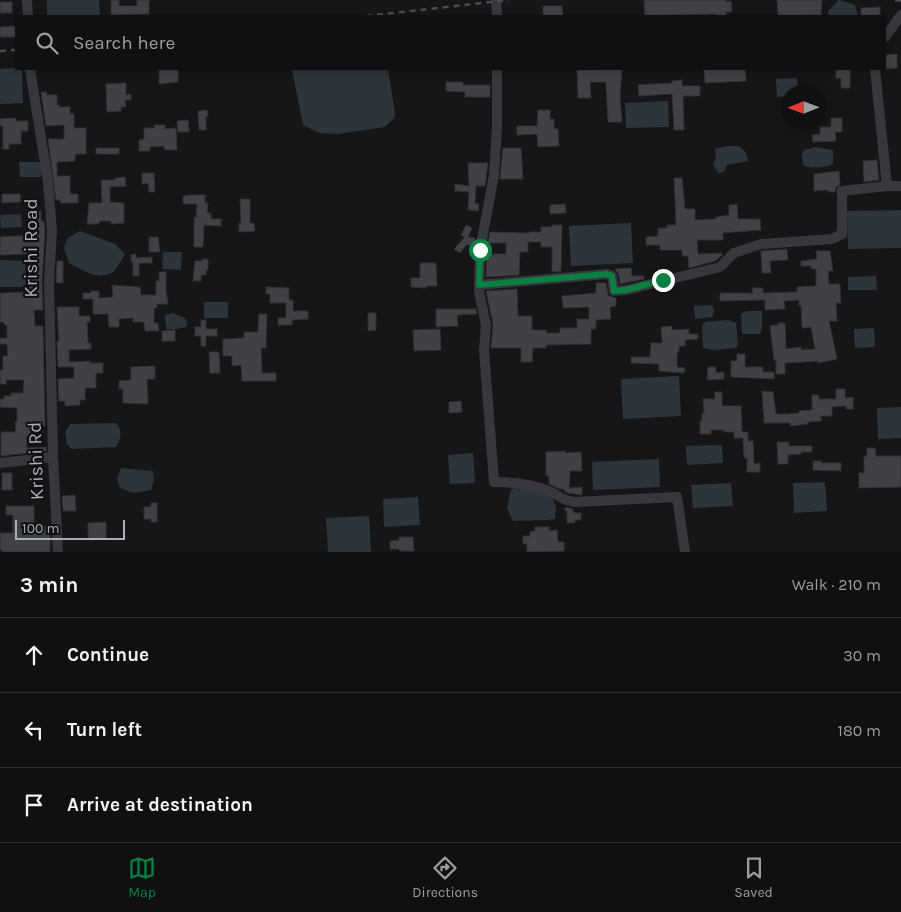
<!DOCTYPE html>
<html lang="en">
<head>
<meta charset="utf-8">
<style>
  :root { --surface:#101012; --page:#19191b; --text:#f1f3f6; --muted:#9c9d9f; --line:#303032; --accent:#0b8043 }
  body { margin:0; font-family:Karla,sans-serif; background:var(--page); color:var(--text) }
  .compass { position:absolute; left:781px; top:85px; width:45px; height:45px; border-radius:50%; background:var(--surface); box-shadow:0 2px 8px #0003; rotate:269deg }
  .scale { position:absolute; left:15px; bottom:12px; width:110px; box-sizing:border-box; padding-left:5px; border:2px solid #a8adb8; border-top:0; font-size:14px; line-height:18px; white-space:nowrap; color:#a8adb8; -webkit-text-stroke:4px #111113; paint-order:stroke }
  .stop { position:absolute; width:15px; height:15px; margin:-11px; border:4px solid #0b8043; border-radius:50%; background:#fff }
  .stop.end { background:#0b8043; border-color:#fff; box-shadow:0 1px 5px #0008 }
  .list { margin:0; padding:0; list-style:none }
  h2 { display:flex; justify-content:space-between; align-items:center; height:65px; margin:0; padding:0 20px; font-size:21px }
  h2 small { font-size:16px; font-weight:400; color:var(--muted) }
  .list li { display:grid; grid-template-columns:32px 1fr auto; gap:15px; align-items:center; box-sizing:border-box; height:75px; padding:0 20px; border-top:1px solid var(--line) }
  .list b { display:block; font-size:19px; white-space:nowrap }
  .list em { font-size:16px; font-style:normal; color:var(--muted) }
  .icon { flex:none; width:28px; height:28px; fill:none; stroke:currentColor; stroke-width:2; stroke-linecap:round; stroke-linejoin:round }
  .map { position:relative; flex:none; width:901px; height:552px; overflow:hidden }
  .search { position:absolute; background:var(--surface); box-shadow:0 2px 8px #0003; left:15px; right:15px; top:15px; height:55px; display:flex; align-items:center; gap:12px; box-sizing:border-box; padding:0 18px; border-radius:0px; color:var(--muted); font-size:19px }
  .sheet { height:290px; background:var(--surface) }
  nav { display:flex; justify-content:space-around; align-items:center; box-sizing:border-box; height:70px; border-top:1px solid var(--line); background:var(--surface); font-size:14px; color:var(--muted) }
  nav a { display:grid; justify-items:center; gap:2px }
  nav .on { color:var(--accent) }
  .map>svg:first-child { display:block }
</style>
</head>
<body>
<div class="map">
<svg width="901" height="552" viewBox="0 0 901 552">
  <rect width="100%" height="100%" fill="#161618"/>
  <!-- water -->
  <g fill="#2c353c">
    <path d="M 47,0 L 99,0 L 100,16 L 47,16 Z"/>
    <path d="M 839,0 L 855,5 L 858,16 L 828,16 L 828,11 Z"/>
    <path d="M 16,68 L 22,69 L 23,103 L 0,104 L 0,69 Z"/>
    <path d="M 292,69 L 388,69 L 395,113 L 394,118 L 385,127 L 338,134 L 319,133 L 303,125 Z"/>
    <path d="M 797,78 L 798,92 L 788,92 L 788,96 L 777,97 L 776,79 Z"/>
    <path d="M 668,101 L 669,127 L 626,128 L 625,103 Z"/>
    <path d="M 727,146 L 739,146 L 746,153 L 748,161 L 727,165 L 724,172 L 718,173 L 713,164 L 716,158 L 715,149 Z"/>
    <path d="M 815,147 L 833,150 L 833,164 C 825,168 810,169 803,165 L 802,154 L 804,150 Z"/>
    <path d="M 19,162 L 41,162 L 41,177 L 20,177 Z"/>
    <path d="M 901,210 L 901,248 L 848,249 L 847,211 Z"/>
    <path d="M 21,214 L 22,227 L 1,228 L 0,215 Z"/>
    <path d="M 631,223 L 633,263 L 571,266 L 569,226 Z"/>
    <path d="M 80,231 L 115,244 L 125,254 C 122,259 118,267 114,271 C 100,282 82,270 69,263 L 64,248 L 68,238 Z"/>
    <path d="M 163,252 L 182,252 L 181,270 L 162,269 Z"/>
    <path d="M 0,260 L 25,261 L 26,287 L 0,287 Z"/>
    <path d="M 876,276 L 877,290 L 848,290 L 848,277 Z"/>
    <rect x="204" y="302" width="24" height="16"/>
    <path d="M 712,305 L 714,310 L 713,317 L 695,319 L 694,306 Z"/>
    <path d="M 748,311 L 762,311 L 762,329 L 760,334 L 742,334 L 741,315 L 743,312 Z"/>
    <path d="M 173,313 L 185,318 L 187,322 L 186,327 L 177,329 L 166,329 L 165,315 Z"/>
    <path d="M 728,320 L 736,323 L 738,344 L 736,348 L 714,350 L 703,348 L 702,326 L 705,322 Z"/>
    <path d="M 874,328 L 875,347 L 855,348 L 854,329 Z"/>
    <path d="M 679,376 L 681,416 L 623,419 L 621,379 Z"/>
    <path d="M 901,407 L 901,438 L 878,439 L 877,408 Z"/>
    <path d="M 116,423 C 123,431 121,438 116,447 L 71,449 L 67,444 L 65,432 L 70,424 Z"/>
    <path d="M 722,445 L 723,463 L 687,465 L 686,446 Z"/>
    <path d="M 473,453 L 475,483 L 450,484 L 448,455 Z"/>
    <path d="M 659,459 L 660,487 L 593,490 L 592,462 Z"/>
    <path d="M 121,468 L 153,471 L 154,480 L 151,490 L 133,493 L 120,488 L 117,479 Z"/>
    <path d="M 825,482 L 827,511 L 794,513 L 793,483 Z"/>
    <path d="M 731,483 L 733,506 L 693,508 L 691,485 Z"/>
    <path d="M 519,487 L 551,494 L 556,507 L 555,519 L 548,520 L 513,521 L 507,508 L 511,489 Z"/>
    <path d="M 418,497 L 420,525 L 384,527 L 383,499 Z"/>
    <path d="M 369,516 L 371,552 L 328,552 L 326,518 Z"/>
  </g>
  <!-- building -->
  <g fill="#404145" stroke="#303034">
    <path d="M 111,0 L 119,0 L 119,6 L 137,6 L 137,0 L 149,0 L 149,14 L 111,15 Z"/>
    <path d="M 644,0 L 726,0 L 726,2 L 731,1 L 732,12 L 726,12 L 726,16 L 715,16 L 715,14 L 645,16 Z"/>
    <path d="M 777,0 L 822,0 L 821,15 L 778,16 Z"/>
    <rect x="0" y="2" width="12" height="11"/>
    <path d="M 543,6 L 562,6 L 563,16 L 543,16 Z"/>
    <path d="M 880,7 L 880,16 L 861,16 L 861,8 Z"/>
    <path d="M 16,26 L 16,37 L 0,37 L 0,27 Z"/>
    <path d="M 897,54 L 897,68 L 885,69 L 885,55 Z"/>
    <path d="M 622,69 L 620,96 L 622,122 L 608,122 L 606,82 L 590,82 L 591,98 L 578,98 L 577,70 Z"/>
    <path d="M 704,69 L 745,69 L 746,81 L 705,83 Z"/>
    <path d="M 836,69 L 850,70 L 850,88 L 841,88 L 841,78 L 836,78 Z"/>
    <path d="M 159,70 L 178,70 L 178,82 L 159,84 Z"/>
    <path d="M 682,80 L 682,86 L 700,86 L 700,96 L 683,96 L 684,130 L 674,130 L 672,94 L 639,96 L 638,85 L 672,83 L 672,81 Z"/>
    <path d="M 446,82 L 463,82 L 463,85 L 490,85 L 490,97 L 465,97 L 465,92 L 446,91 Z"/>
    <path d="M 126,83 L 126,95 L 131,94 L 131,100 L 125,100 L 126,107 L 121,107 L 121,111 L 107,112 L 106,84 Z"/>
    <path d="M 41,92 L 47,92 L 47,95 L 57,95 L 57,105 L 59,105 L 60,107 L 70,107 L 70,114 L 74,114 L 74,128 L 86,128 L 86,154 L 75,154 L 75,161 L 57,162 L 57,176 L 70,176 L 70,191 L 71,194 L 78,194 L 78,203 L 61,203 L 60,200 L 56,200 L 48,139 L 64,139 L 64,125 L 46,126 Z"/>
    <path d="M 207,110 L 208,116 L 206,117 L 206,130 L 199,130 L 198,111 Z"/>
    <path d="M 538,110 L 550,110 L 550,119 L 554,119 L 554,129 L 558,129 L 559,146 L 538,147 L 537,134 L 517,135 L 517,126 L 537,126 Z"/>
    <path d="M 16,118 L 16,121 L 28,121 L 28,131 L 21,131 L 21,144 L 9,144 L 9,149 L 3,149 L 3,126 L 0,126 L 0,119 Z"/>
    <path d="M 831,118 L 842,118 L 842,132 L 835,132 L 836,141 L 813,142 L 812,135 L 820,134 L 820,127 L 831,127 Z"/>
    <path d="M 188,120 L 189,132 L 178,132 L 177,121 Z"/>
    <path d="M 154,125 L 165,125 L 165,129 L 176,128 L 177,150 L 165,150 L 164,146 L 150,147 L 150,151 L 139,151 L 139,140 L 144,139 L 144,128 L 155,128 Z"/>
    <rect x="96" y="148" width="23" height="6"/>
    <path d="M 503,148 L 521,148 L 523,179 L 500,179 Z"/>
    <path d="M 877,160 L 879,180 L 864,182 L 863,161 Z"/>
    <path d="M 468,163 L 488,163 L 485,186 L 476,186 L 475,203 L 479,204 L 478,211 L 468,210 L 469,192 L 455,191 L 455,184 L 469,186 Z"/>
    <path d="M 839,171 L 840,185 L 836,187 L 835,192 L 828,192 L 828,190 L 814,191 L 814,174 Z"/>
    <path d="M 142,173 L 154,173 L 155,192 L 149,192 L 148,183 L 142,184 Z"/>
    <path d="M 125,177 L 126,186 L 110,187 L 110,202 L 124,203 L 124,223 L 111,224 L 111,221 L 99,221 L 99,224 L 87,224 L 89,203 L 102,203 L 101,180 L 115,180 L 115,178 Z"/>
    <path d="M 674,178 L 682,178 L 685,209 L 695,209 L 695,220 L 716,219 L 716,217 L 729,215 L 729,205 L 737,204 L 738,219 L 760,219 L 761,230 L 723,233 L 723,240 L 697,240 L 698,254 L 722,253 L 722,255 L 715,261 L 689,268 L 688,256 L 682,256 L 682,250 L 660,250 L 660,245 L 646,245 L 646,237 L 658,236 L 658,228 L 667,228 L 667,225 L 676,225 Z"/>
    <path d="M 2,194 L 20,194 L 21,202 L 2,203 Z"/>
    <path d="M 189,195 L 205,195 L 205,203 L 208,203 L 207,213 L 211,213 L 211,219 L 221,219 L 221,226 L 204,225 L 203,247 L 194,247 L 194,217 L 196,218 L 197,204 L 183,204 L 183,196 Z"/>
    <path d="M 240,199 L 250,199 L 250,223 L 254,223 L 255,231 L 239,232 L 239,223 L 241,223 Z"/>
    <path d="M 565,204 L 566,213 L 550,214 L 550,205 Z"/>
    <path d="M 33,211 L 41,211 L 41,221 L 44,221 L 45,231 L 42,281 L 43,310 L 34,310 L 35,326 L 43,326 L 45,426 L 42,426 L 43,437 L 26,437 L 27,448 L 46,447 L 46,451 L 1,456 L 1,432 L 16,432 L 15,422 L 17,422 L 17,408 L 0,407 L 0,399 L 4,399 L 4,396 L 11,396 L 11,393 L 23,393 L 24,380 L 6,380 L 6,384 L 0,384 L 0,370 L 3,370 L 3,356 L 8,356 L 7,344 L 0,344 L 0,338 L 7,338 L 7,325 L 4,325 L 4,322 L 0,322 L 0,293 L 29,292 L 28,254 L 0,255 L 0,237 L 33,235 Z"/>
    <path d="M 466,225 L 472,228 L 468,237 L 475,238 L 474,245 L 466,245 L 460,253 L 454,249 L 465,237 L 461,235 Z"/>
    <path d="M 552,225 L 562,225 L 561,271 L 552,272 L 552,247 L 541,247 L 541,242 L 528,242 L 528,252 L 520,252 L 519,275 L 486,277 L 487,254 L 506,254 L 506,243 L 488,243 L 490,232 L 529,233 L 529,232 L 541,232 L 541,227 L 552,227 Z"/>
    <path d="M 149,237 L 158,237 L 160,252 L 149,252 Z"/>
    <path d="M 787,249 L 788,260 L 770,261 L 771,273 L 762,273 L 761,251 Z"/>
    <path d="M 816,251 L 830,251 L 833,271 L 828,271 L 829,284 L 840,284 L 841,303 L 836,303 L 837,321 L 829,321 L 837,359 L 818,363 L 818,361 L 785,363 L 785,374 L 776,374 L 776,360 L 774,360 L 770,326 L 778,325 L 778,323 L 785,323 L 786,349 L 801,347 L 801,350 L 815,349 L 811,327 L 802,328 L 801,306 L 799,306 L 799,300 L 784,301 L 785,309 L 765,310 L 765,300 L 720,301 L 720,293 L 753,293 L 752,288 L 763,288 L 763,293 L 797,292 L 797,287 L 816,286 L 816,269 L 811,269 L 811,266 L 801,266 L 801,261 L 817,259 Z"/>
    <path d="M 136,254 L 136,258 L 152,257 L 152,263 L 139,263 L 139,276 L 133,276 L 133,262 L 131,262 L 131,255 Z"/>
    <path d="M 202,259 L 208,259 L 208,270 L 206,270 L 206,275 L 201,275 L 201,281 L 193,281 L 195,261 L 202,261 Z"/>
    <path d="M 57,261 L 63,261 L 63,283 L 56,283 Z"/>
    <path d="M 420,263 L 436,263 L 437,286 L 426,286 L 426,288 L 411,287 L 411,278 L 420,278 Z"/>
    <path d="M 631,268 L 632,276 L 644,276 L 644,279 L 620,284 L 619,275 L 615,269 Z"/>
    <path d="M 159,272 L 166,272 L 166,290 L 168,304 L 157,304 L 157,308 L 154,308 L 154,323 L 158,323 L 159,331 L 145,331 L 144,322 L 133,322 L 133,318 L 119,319 L 119,327 L 109,327 L 108,314 L 93,314 L 93,299 L 83,299 L 83,293 L 91,293 L 91,291 L 99,291 L 99,298 L 113,297 L 112,285 L 140,287 L 141,295 L 156,295 L 156,281 L 159,281 Z"/>
    <path d="M 596,283 L 606,283 L 608,295 L 612,297 L 616,298 L 616,306 L 610,307 L 611,319 L 596,320 L 596,329 L 591,329 L 591,344 L 546,345 L 546,348 L 533,348 L 532,362 L 521,362 L 521,348 L 491,348 L 493,324 L 486,291 L 517,289 L 518,316 L 532,316 L 532,330 L 546,330 L 546,333 L 560,333 L 560,328 L 577,328 L 577,319 L 589,319 L 589,307 L 563,308 L 562,296 L 596,293 Z"/>
    <path d="M 266,287 L 289,288 L 289,300 L 293,300 L 293,311 L 308,311 L 308,319 L 292,320 L 292,325 L 278,325 L 278,318 L 286,318 L 286,303 L 270,303 L 270,294 L 266,294 Z"/>
    <path d="M 57,307 L 79,307 L 79,316 L 90,316 L 90,322 L 87,322 L 88,343 L 91,343 L 91,349 L 69,350 L 69,362 L 90,361 L 90,363 L 103,363 L 103,373 L 96,373 L 96,388 L 85,388 L 85,400 L 80,400 L 80,405 L 65,406 L 65,401 L 59,401 L 58,379 L 74,378 L 74,367 L 58,367 L 57,341 L 59,341 Z"/>
    <path d="M 436,309 L 476,309 L 477,314 L 457,315 L 458,326 L 436,327 Z"/>
    <path d="M 368,313 L 376,313 L 376,330 L 368,331 Z"/>
    <path d="M 259,314 L 267,314 L 266,348 L 261,348 L 262,373 L 276,373 L 276,381 L 242,381 L 241,365 L 232,366 L 232,356 L 223,356 L 223,339 L 244,338 L 244,332 L 258,332 Z"/>
    <path d="M 201,320 L 206,320 L 206,329 L 217,329 L 217,336 L 206,336 L 206,346 L 201,346 L 201,336 L 195,336 L 195,327 L 201,327 Z"/>
    <path d="M 672,326 L 672,330 L 689,329 L 689,334 L 698,334 L 698,339 L 685,340 L 685,346 L 679,346 L 679,352 L 677,352 L 677,367 L 685,368 L 684,373 L 659,371 L 659,364 L 631,363 L 631,357 L 650,357 L 651,343 L 662,343 L 661,327 Z"/>
    <path d="M 440,329 L 441,350 L 414,351 L 413,330 Z"/>
    <path d="M 175,330 L 175,341 L 162,341 L 162,331 Z"/>
    <path d="M 209,352 L 219,352 L 220,373 L 210,373 Z"/>
    <path d="M 737,354 L 745,354 L 745,367 L 763,367 L 763,372 L 774,372 L 774,379 L 731,377 L 731,361 L 737,361 Z"/>
    <path d="M 155,366 L 155,379 L 147,379 L 148,404 L 123,403 L 123,389 L 119,389 L 119,381 L 131,380 L 131,367 Z"/>
    <path d="M 708,367 L 716,367 L 716,373 L 724,372 L 724,379 L 707,380 Z"/>
    <path d="M 836,389 L 845,389 L 845,398 L 853,397 L 853,409 L 846,409 L 846,406 L 832,407 L 832,416 L 821,416 L 821,421 L 808,422 L 808,424 L 790,426 L 790,423 L 764,423 L 762,391 L 773,392 L 776,414 L 789,414 L 799,413 L 799,411 L 812,410 L 812,395 L 819,395 L 819,399 L 836,399 Z"/>
    <path d="M 715,392 L 722,392 L 722,406 L 741,406 L 742,432 L 748,432 L 748,441 L 753,441 L 754,464 L 760,463 L 760,472 L 747,472 L 747,458 L 744,458 L 743,438 L 734,438 L 734,432 L 724,432 L 724,430 L 711,430 L 711,434 L 700,434 L 700,421 L 702,421 L 702,413 L 704,413 L 703,399 L 715,399 Z"/>
    <path d="M 461,401 L 462,412 L 449,413 L 449,402 Z"/>
    <path d="M 777,442 L 789,442 L 789,446 L 812,446 L 812,452 L 801,452 L 801,454 L 788,455 L 788,464 L 778,464 Z"/>
    <path d="M 867,448 L 875,448 L 876,456 L 901,456 L 901,487 L 859,488 L 859,473 L 864,473 L 864,456 L 867,456 Z"/>
    <path d="M 565,451 L 565,453 L 581,452 L 582,471 L 570,471 L 569,488 L 582,487 L 582,495 L 568,493 L 564,491 L 564,489 L 560,489 L 549,484 L 549,476 L 546,476 L 546,452 Z"/>
    <path d="M 813,461 L 821,461 L 821,463 L 841,463 L 841,471 L 813,470 Z"/>
    <rect x="2" y="473" width="10" height="17"/>
    <path d="M 75,495 L 76,511 L 63,511 L 62,496 Z"/>
    <path d="M 151,503 L 157,503 L 157,522 L 151,522 L 151,519 L 144,519 L 144,507 L 151,507 Z"/>
    <path d="M 6,506 L 34,506 L 34,524 L 37,524 L 37,526 L 50,526 L 50,552 L 2,552 L 2,550 L 0,550 L 0,533 L 13,533 L 13,515 L 6,515 Z"/>
    <path d="M 565,507 L 573,509 L 573,512 L 575,513 L 581,513 L 581,520 L 575,520 L 575,523 L 567,523 L 567,511 L 565,511 Z"/>
    <path d="M 106,522 L 106,539 L 88,539 L 88,523 Z"/>
    <path d="M 535,527 L 549,527 L 549,531 L 557,530 L 558,542 L 564,542 L 564,551 L 527,552 L 527,544 L 523,544 L 523,536 L 530,536 L 530,532 L 535,531 Z"/>
    <path d="M 399,537 L 413,537 L 414,551 L 400,551 L 399,549 L 390,549 L 390,541 L 399,540 Z"/>
  </g>
  <g fill="none" stroke-linecap="round" stroke-linejoin="round">
    <!-- minor -->
    <g stroke="#37383d" stroke-width="10">
      <path d="M 27,0 L 28,16"/>
      <path d="M 496,0 L 497,16"/>
      <path d="M 885,37 L 901,15"/>
      <path d="M 30,69 L 48,182 L 52,231 L 49,281 L 53,457 L 58,552"/>
      <path d="M 497,69 L 497,127 L 494,175 L 480,250 L 479,292 L 486,325 L 484,350 L 494,482 C 512,482 529,483 546,490 C 559,494 559,500 575,502 L 677,497 L 685,552"/>
      <path d="M 875,69 L 887,186 L 901,186"/>
      <path d="M 479,285 L 607,274 L 612,276 L 614,291 L 626,290 L 720,267 L 734,253 L 761,244 L 832,239 L 842,234 L 842,191 L 887,186"/>
      <path d="M 0,463 L 53,457"/>
    </g>
    <!-- rail -->
    <g stroke="#4a4c52" stroke-width="2.5" stroke-dasharray="6 5" stroke-linecap="butt">
      <path d="M 895,0 L 901,1"/>
      <path d="M 366,16 L 509,0"/>
      <path d="M 0,51 L 16,50"/>
    </g>
  </g>
  <g fill="none" stroke-linecap="round" stroke-linejoin="round">
    <!-- route -->
    <path stroke="#0b8043" stroke-width="6" d="M 480,250 L 479,285 L 607,274 L 612,276 L 614,291 L 626,290 L 663,280"/>
  </g>
  <g text-anchor="middle" dominant-baseline="central" stroke-width="4.5" stroke-linejoin="round" paint-order="stroke">
    <!-- street labels -->
    <g font-size="19" fill="#a8adb8" stroke="#111113">
      <text transform="translate(31 248) rotate(-90)">Krishi Road</text>
      <text transform="translate(36 461) rotate(-92)">Krishi Rd</text>
    </g>
  </g>
</svg>
<svg class="compass" viewBox="-18 -18 36 36"><path d="M0-13l5 13h-10z" fill="#e53935"/><path d="M0 13l5-13h-10z" fill="#9c9d9f"/></svg>
<div class="scale">100 m</div>
<div class="stop" style="left:480px;top:250px"></div>
<div class="stop end" style="left:663px;top:280px"></div>
<div class="search"><svg class="icon" aria-label="search" viewBox="0 0 24 24"><circle cx="10" cy="10" r="6"/><path d="M15 15l6 6"/></svg>Search here</div>
</div>
<section class="sheet">
<h2>3 min<small>Walk · 210 m</small></h2>
<ul class="list">
<li><svg class="icon" aria-label="ahead" viewBox="0 0 24 24"><path d="M12 20V5M6 11l6-6 6 6"/></svg><div><b>Continue</b></div><em>30 m</em></li>
<li><svg class="icon" aria-label="left" viewBox="0 0 24 24"><path d="M17 20v-9H6M10 6l-5 5 5 5"/></svg><div><b>Turn left</b></div><em>180 m</em></li>
<li><svg class="icon" aria-label="arrive" viewBox="0 0 24 24"><path d="M6 21V4h12l-3 4 3 4H6"/></svg><div><b>Arrive at destination</b></div></li>
</ul>
</section>
<nav>
<a class="on"><svg class="icon" aria-label="map" viewBox="0 0 24 24"><path d="M3 6l6-2 6 2 6-2v14l-6 2-6-2-6 2zM9 4v14M15 6v14"/></svg>Map</a>
<a><svg class="icon" aria-label="directions" viewBox="0 0 24 24"><path d="M12 3l9 9-9 9-9-9zM9 14v-3h6M13 9l2 2-2 2"/></svg>Directions</a>
<a><svg class="icon" aria-label="saved" viewBox="0 0 24 24"><path d="M7 4h10v16l-5-4-5 4z"/></svg>Saved</a>
</nav>
</body>
</html>
